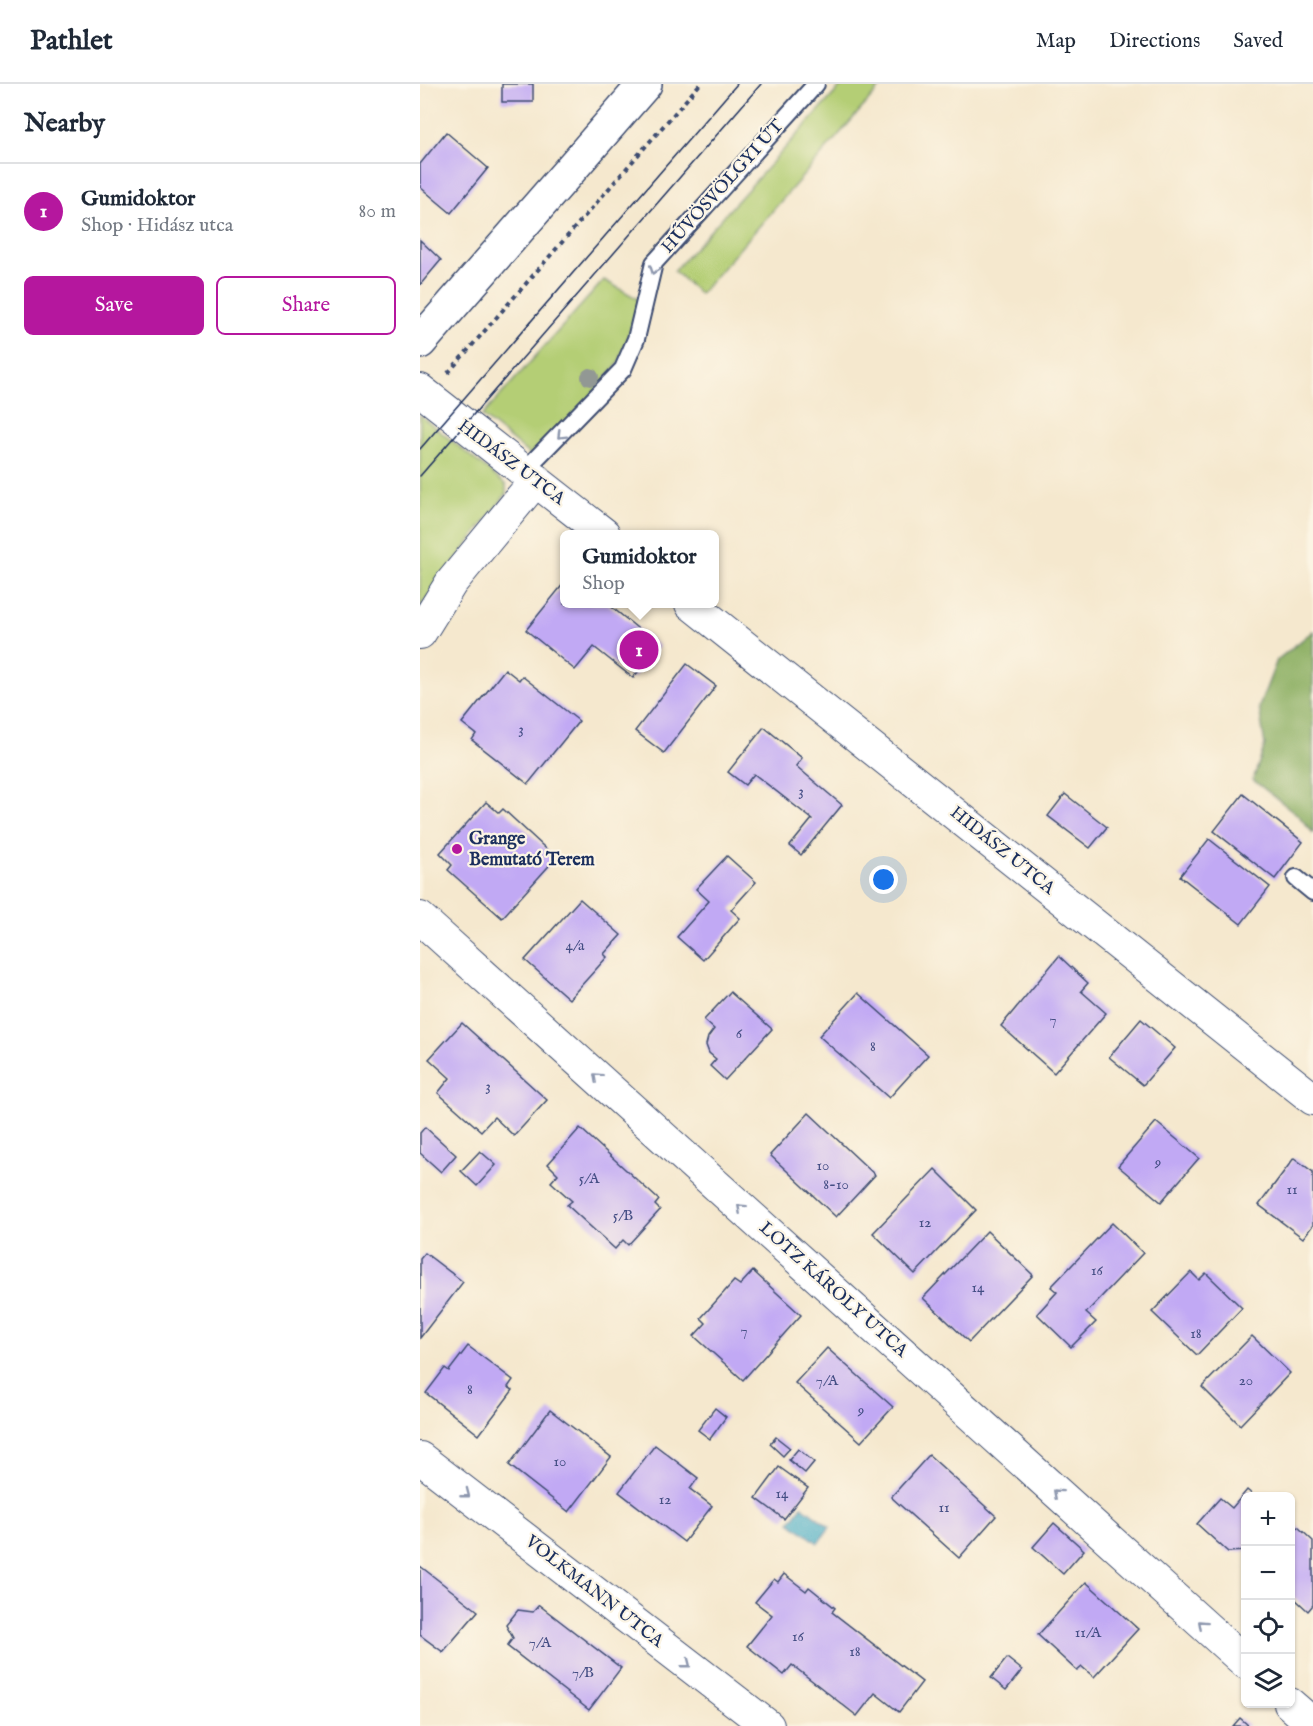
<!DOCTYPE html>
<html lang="en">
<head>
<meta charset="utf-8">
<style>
  :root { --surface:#fff; --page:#f6f6f7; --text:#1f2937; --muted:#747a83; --line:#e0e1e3; --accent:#b5179e }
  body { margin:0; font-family:"IM FELL English",serif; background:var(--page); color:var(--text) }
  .controls { position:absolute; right:18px; bottom:18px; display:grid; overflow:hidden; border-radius:9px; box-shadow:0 2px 4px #0004 }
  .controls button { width:54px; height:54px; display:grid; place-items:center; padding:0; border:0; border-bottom:2px solid var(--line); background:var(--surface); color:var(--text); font:30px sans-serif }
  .you { position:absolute; left:464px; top:796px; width:21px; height:21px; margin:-15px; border:4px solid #fff; border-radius:50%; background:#1a73e8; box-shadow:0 0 0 9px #1a73e833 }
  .badge { display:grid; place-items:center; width:39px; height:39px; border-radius:50%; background:var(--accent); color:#fff; font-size:20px; font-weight:700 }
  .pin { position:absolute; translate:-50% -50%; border:3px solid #fff; box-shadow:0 2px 6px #0006 }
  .popup { position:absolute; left:140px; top:446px; width:159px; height:78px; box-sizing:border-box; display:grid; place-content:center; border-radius:9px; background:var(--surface); filter:drop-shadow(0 2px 4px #0005); font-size:20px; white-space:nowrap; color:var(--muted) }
  .popup b { font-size:22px; color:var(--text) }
  .popup::after { content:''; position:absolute; left:50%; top:100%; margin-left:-12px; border:12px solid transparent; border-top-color:var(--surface) }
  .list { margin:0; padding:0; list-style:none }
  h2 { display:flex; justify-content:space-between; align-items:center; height:78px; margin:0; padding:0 24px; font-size:26px }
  h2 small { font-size:20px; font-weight:400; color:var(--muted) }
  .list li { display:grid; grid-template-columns:39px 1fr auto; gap:18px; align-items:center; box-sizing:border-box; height:96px; padding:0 24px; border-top:2px solid var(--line) }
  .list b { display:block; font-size:22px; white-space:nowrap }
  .list p { margin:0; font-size:20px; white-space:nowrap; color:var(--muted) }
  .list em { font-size:20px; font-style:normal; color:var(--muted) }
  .actions { display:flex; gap:12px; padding:18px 24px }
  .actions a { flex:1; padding:14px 0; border:2px solid var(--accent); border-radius:9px; text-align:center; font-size:21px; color:var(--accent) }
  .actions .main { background:var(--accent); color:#fff }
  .icon { flex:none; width:33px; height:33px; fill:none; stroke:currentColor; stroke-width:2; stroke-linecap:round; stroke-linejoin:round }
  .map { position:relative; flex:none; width:893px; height:1642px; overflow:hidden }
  header { display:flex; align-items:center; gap:36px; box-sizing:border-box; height:84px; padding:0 30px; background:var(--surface); border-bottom:2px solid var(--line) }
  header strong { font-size:28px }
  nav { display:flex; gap:33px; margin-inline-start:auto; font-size:21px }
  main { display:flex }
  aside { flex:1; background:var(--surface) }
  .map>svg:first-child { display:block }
</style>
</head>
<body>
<header>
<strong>Pathlet</strong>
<nav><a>Map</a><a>Directions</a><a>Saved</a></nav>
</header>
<main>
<aside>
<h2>Nearby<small></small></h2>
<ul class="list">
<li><span class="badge">1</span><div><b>Gumidoktor</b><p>Shop · Hidász utca</p></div><em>80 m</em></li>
</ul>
<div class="actions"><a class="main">Save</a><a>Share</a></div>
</aside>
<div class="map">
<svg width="893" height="1642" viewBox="0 0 893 1642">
  <rect width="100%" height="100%" fill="#fcf5e5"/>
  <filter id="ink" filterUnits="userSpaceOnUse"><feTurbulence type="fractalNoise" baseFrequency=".0167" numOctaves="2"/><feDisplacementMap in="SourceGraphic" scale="12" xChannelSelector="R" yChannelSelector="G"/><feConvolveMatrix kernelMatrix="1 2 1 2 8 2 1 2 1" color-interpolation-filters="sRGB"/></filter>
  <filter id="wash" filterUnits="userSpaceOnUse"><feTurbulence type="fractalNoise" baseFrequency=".008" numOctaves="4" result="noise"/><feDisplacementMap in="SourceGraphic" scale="24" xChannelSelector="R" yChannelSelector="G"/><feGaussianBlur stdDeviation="1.35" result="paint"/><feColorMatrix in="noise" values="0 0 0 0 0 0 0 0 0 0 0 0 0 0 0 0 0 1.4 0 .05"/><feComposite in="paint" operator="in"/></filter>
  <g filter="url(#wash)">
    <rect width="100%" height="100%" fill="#f5e8ce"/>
    <!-- green -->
    <g fill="#b4ce74" stroke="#687e69" stroke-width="1.5">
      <path d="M 423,0 L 463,0 L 280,210 L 254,187 Z"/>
      <path d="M 184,196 L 220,216 L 199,279 L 115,375 L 62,332 Z"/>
      <path d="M 0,331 L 86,401 L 86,410 L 0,523 Z"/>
    </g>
    <!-- forest -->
    <path fill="#8fb166" stroke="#557062" stroke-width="1.5" d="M 893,547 L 893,749 L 878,731 L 833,696 L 845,661 L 839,623 L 857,576 Z"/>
    <!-- water -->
    <path fill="#44abc4" stroke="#306d91" stroke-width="1.5" d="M 382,1422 L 410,1443 L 398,1459 L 370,1438 Z"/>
    <g id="blocks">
      <!-- building -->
      <g fill="#c1a9f4">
        <rect x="82" y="0" width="31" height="18"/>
        <path d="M 26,48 L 68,84 L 31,129 L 0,103 L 0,80 Z"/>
        <path d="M 0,156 L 21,176 L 0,201 Z"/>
        <path d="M 144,499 L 144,520 L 188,520 L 239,562 L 213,594 L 174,563 L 155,586 L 106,546 Z"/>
        <path d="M 267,580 L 296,602 L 244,669 L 215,647 Z"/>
        <path d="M 85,585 L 99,596 L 102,592 L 159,637 L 108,700 L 52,656 L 56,650 L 42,639 Z"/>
        <path d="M 344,643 L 382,674 L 376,682 L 422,721 L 381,771 L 370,762 L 392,735 L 334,690 L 325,701 L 308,688 Z"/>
        <path d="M 645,710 L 687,743 L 670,764 L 628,732 Z"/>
        <path d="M 823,710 L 883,758 L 855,795 L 794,747 Z"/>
        <path d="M 66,718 L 79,729 L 83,725 L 136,774 L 82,834 L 28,786 L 32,781 L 20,769 Z"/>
        <path d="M 789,755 L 850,803 L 821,840 L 760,792 Z"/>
        <path d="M 307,772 L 336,798 L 311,826 L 320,834 L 283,876 L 257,853 L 289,817 L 276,805 Z"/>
        <path d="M 160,815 L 201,851 L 184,870 L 187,873 L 149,915 L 105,876 Z"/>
        <path d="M 639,872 L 668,899 L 661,907 L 686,929 L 634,989 L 581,942 Z"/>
        <path d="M 310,908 L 352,945 L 305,996 L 290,982 L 296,975 L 289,969 L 286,961 L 288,953 L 294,945 L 284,936 Z"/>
        <path d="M 438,909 L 508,971 L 469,1014 L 399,952 Z"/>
        <path d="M 721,935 L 755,964 L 723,1001 L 689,973 Z"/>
        <path d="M 42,939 L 127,1016 L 94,1052 L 74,1033 L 61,1047 L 18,1009 L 30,994 L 9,975 Z"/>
        <path d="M 389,1029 L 455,1091 L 416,1133 L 350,1071 Z"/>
        <path d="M 736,1038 L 779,1074 L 741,1118 L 698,1082 Z"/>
        <path d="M 5,1043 L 36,1071 L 21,1088 L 0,1069 L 0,1049 Z"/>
        <path d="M 160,1044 L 239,1116 L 235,1121 L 240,1126 L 208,1161 L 203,1156 L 195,1165 L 147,1121 L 152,1117 L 131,1098 L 138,1090 L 128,1080 Z"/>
        <path d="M 60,1067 L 76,1081 L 57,1102 L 41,1087 Z"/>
        <path d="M 874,1074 L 893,1088 L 893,1141 L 883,1154 L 839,1121 Z"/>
        <path d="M 515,1085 L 556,1126 L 495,1190 L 453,1149 Z"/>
        <path d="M 692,1139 L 723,1169 L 666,1229 L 676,1238 L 651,1263 L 617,1230 L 637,1208 L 631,1203 Z"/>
        <path d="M 567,1147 L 613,1191 L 549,1258 L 503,1214 Z"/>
        <path d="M 5,1169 L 43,1198 L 0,1254 L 0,1175 Z"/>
        <path d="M 333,1187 L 381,1231 L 323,1296 L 274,1252 L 286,1239 L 281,1234 L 314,1197 L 320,1201 Z"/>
        <path d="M 771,1188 L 779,1196 L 786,1189 L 822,1224 L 777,1271 L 732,1228 Z"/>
        <path d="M 832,1252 L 870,1289 L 820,1341 L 782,1303 Z"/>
        <path d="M 48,1262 L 93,1296 L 88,1303 L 93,1306 L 59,1351 L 6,1309 L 25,1284 L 29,1287 Z"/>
        <path d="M 407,1264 L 473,1323 L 441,1358 L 375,1299 Z"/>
        <path d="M 295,1324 L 306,1333 L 290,1355 L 278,1346 Z"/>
        <path d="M 130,1326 L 191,1373 L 149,1428 L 89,1381 Z"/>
        <path d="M 356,1353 L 370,1364 L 363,1372 L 350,1360 Z"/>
        <path d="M 235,1361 L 278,1394 L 270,1405 L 292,1422 L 264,1458 L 199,1408 Z"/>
        <path d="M 378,1365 L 394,1378 L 385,1389 L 369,1376 Z"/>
        <path d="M 509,1371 L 576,1432 L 539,1474 L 471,1413 Z"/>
        <path d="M 359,1383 L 388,1404 L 364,1435 L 336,1414 Z"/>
        <path d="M 827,1406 L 834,1412 L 826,1412 L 826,1467 L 808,1468 L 777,1440 L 800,1414 L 812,1424 Z"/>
        <path d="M 634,1439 L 664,1466 L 643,1490 L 613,1463 Z"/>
        <path d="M 878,1443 L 893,1457 L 893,1521 L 888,1527 L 874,1514 L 870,1518 L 870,1451 Z"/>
        <path d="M 0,1482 L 58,1527 L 23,1568 L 0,1551 Z"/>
        <path d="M 364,1490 L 386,1507 L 389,1503 L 415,1524 L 412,1528 L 502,1598 L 479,1628 L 455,1609 L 437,1632 L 372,1581 L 364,1591 L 327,1562 L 352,1531 L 335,1518 L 354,1495 L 358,1498 Z"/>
        <path d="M 666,1498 L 718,1545 L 674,1593 L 662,1583 L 657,1587 L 618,1551 Z"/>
        <path d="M 119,1521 L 201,1584 L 169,1626 L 87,1562 L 93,1554 L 86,1541 L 98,1526 L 113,1528 Z"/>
        <path d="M 587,1574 L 602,1586 L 586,1606 L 571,1594 Z"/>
        <path d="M 820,1634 L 829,1642 L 813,1642 Z"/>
      </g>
    </g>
  </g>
  <g filter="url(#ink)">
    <use href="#blocks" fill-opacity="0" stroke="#3c4b6f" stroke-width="1.5"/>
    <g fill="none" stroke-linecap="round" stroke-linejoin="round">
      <!-- service casing -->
      <g stroke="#3c4b6f" stroke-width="20">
        <g id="service">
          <path d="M 104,387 L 203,285 L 216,255 L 234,179 L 396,0"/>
          <path d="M 876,794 L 893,808"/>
        </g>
      </g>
      <!-- minor casing -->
      <g stroke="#3c4b6f" stroke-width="34">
        <g id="minor">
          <path d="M 0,306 L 184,450"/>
          <path d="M 271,520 L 893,1015"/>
          <path d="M 0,549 L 31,499 L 116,396"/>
          <path d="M 0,834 L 826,1579"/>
          <path d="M 0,1374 L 348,1642"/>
          <path d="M 870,1620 L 893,1640"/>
        </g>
      </g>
      <!-- secondary casing -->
      <g stroke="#3c4b6f" stroke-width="36">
        <path id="secondary" d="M 0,258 L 225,0"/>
      </g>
      <!-- path -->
      <path stroke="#3c4b6f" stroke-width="4" stroke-dasharray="4.5 4.5" stroke-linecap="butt" d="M 28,289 L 280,0"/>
      <!-- service -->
      <use href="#service" stroke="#fff" stroke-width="16"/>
      <!-- minor -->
      <use href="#minor" stroke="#fff" stroke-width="32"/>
      <!-- secondary -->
      <use href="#secondary" stroke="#fff" stroke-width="33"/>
      <!-- tram -->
      <g stroke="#1b2f5e" stroke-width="1.5">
        <path d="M 0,365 L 317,0"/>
        <path d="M 0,392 L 341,0"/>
      </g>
    </g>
    <!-- trees -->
    <circle fill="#929894" cx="170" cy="293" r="9"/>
    <!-- one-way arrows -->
    <defs><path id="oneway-chevron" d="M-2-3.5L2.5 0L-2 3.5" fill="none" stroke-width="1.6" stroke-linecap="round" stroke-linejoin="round" transform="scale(1.5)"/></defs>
    <g stroke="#8d97ae">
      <use href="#oneway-chevron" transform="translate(234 186) rotate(110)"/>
      <use href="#oneway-chevron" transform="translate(141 351) rotate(135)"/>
      <use href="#oneway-chevron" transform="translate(177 993) rotate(-138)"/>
      <use href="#oneway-chevron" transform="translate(321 1124) rotate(-138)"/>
      <use href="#oneway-chevron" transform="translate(637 1409) rotate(-138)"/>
      <use href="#oneway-chevron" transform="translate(46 1410) rotate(38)"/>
      <use href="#oneway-chevron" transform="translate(782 1540) rotate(-138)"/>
      <use href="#oneway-chevron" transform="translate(267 1580) rotate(38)"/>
    </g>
  </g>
  <!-- markers -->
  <circle fill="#b5179e" stroke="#fcf5e5" stroke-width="2" cx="37" cy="765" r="6"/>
  <g text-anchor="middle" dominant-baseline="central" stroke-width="4.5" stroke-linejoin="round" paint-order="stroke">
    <!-- number labels -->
    <g font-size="15" fill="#444e84">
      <text x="101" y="645">3</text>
      <text x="381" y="707">3</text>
      <text x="155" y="861">4/a</text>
      <text x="633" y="935">7</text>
      <text x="319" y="949">6</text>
      <text x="453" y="962">8</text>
      <text x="68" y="1002">3</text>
      <text x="738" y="1078">9</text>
      <text x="403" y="1081">10</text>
      <text x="169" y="1094">5/A</text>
      <text x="416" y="1100">8-10</text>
      <text x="872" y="1105">11</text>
      <text x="203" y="1131">5/B</text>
      <text x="505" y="1138">12</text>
      <text x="677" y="1186">16</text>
      <text x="558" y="1203">14</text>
      <text x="324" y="1246">7</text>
      <text x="776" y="1249">18</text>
      <text x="407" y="1296">7/A</text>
      <text x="826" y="1296">20</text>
      <text x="50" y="1305">8</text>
      <text x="441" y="1326">9</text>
      <text x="140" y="1377">10</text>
      <text x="362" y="1409">14</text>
      <text x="245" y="1415">12</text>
      <text x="524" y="1423">11</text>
      <text x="668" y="1548">11/A</text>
      <text x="378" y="1552">16</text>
      <text x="120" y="1558">7/A</text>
      <text x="435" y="1567">18</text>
      <text x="163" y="1588">7/B</text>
    </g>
    <!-- street labels -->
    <g font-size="18" fill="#1b2f5e" stroke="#fcf5e5">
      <text transform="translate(303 103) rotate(-48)">HŰVÖSVÖLGYI ÚT</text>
      <text transform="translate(91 379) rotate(37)">HIDÁSZ UTCA</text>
      <text transform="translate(582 767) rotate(39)">HIDÁSZ UTCA</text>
      <text transform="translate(413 1206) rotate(42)">LOTZ KÁROLY UTCA</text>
      <text transform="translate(174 1508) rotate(38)">VOLKMANN UTCA</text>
    </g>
    <!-- poi labels -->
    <g font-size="18" font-weight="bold" fill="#1b2f5e" stroke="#fcf5e5" text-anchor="start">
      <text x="49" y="755">Grange<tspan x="49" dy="21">Bemutató Terem</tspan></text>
    </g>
  </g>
</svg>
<div class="controls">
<button>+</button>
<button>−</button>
<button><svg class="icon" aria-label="locate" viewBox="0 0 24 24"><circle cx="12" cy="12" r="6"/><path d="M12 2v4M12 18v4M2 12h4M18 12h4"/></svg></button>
<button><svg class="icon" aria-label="layers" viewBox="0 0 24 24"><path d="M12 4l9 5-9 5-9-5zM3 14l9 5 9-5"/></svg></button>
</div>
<div class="you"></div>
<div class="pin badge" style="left:219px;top:566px">1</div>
<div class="popup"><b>Gumidoktor</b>Shop</div>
</div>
</main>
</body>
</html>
